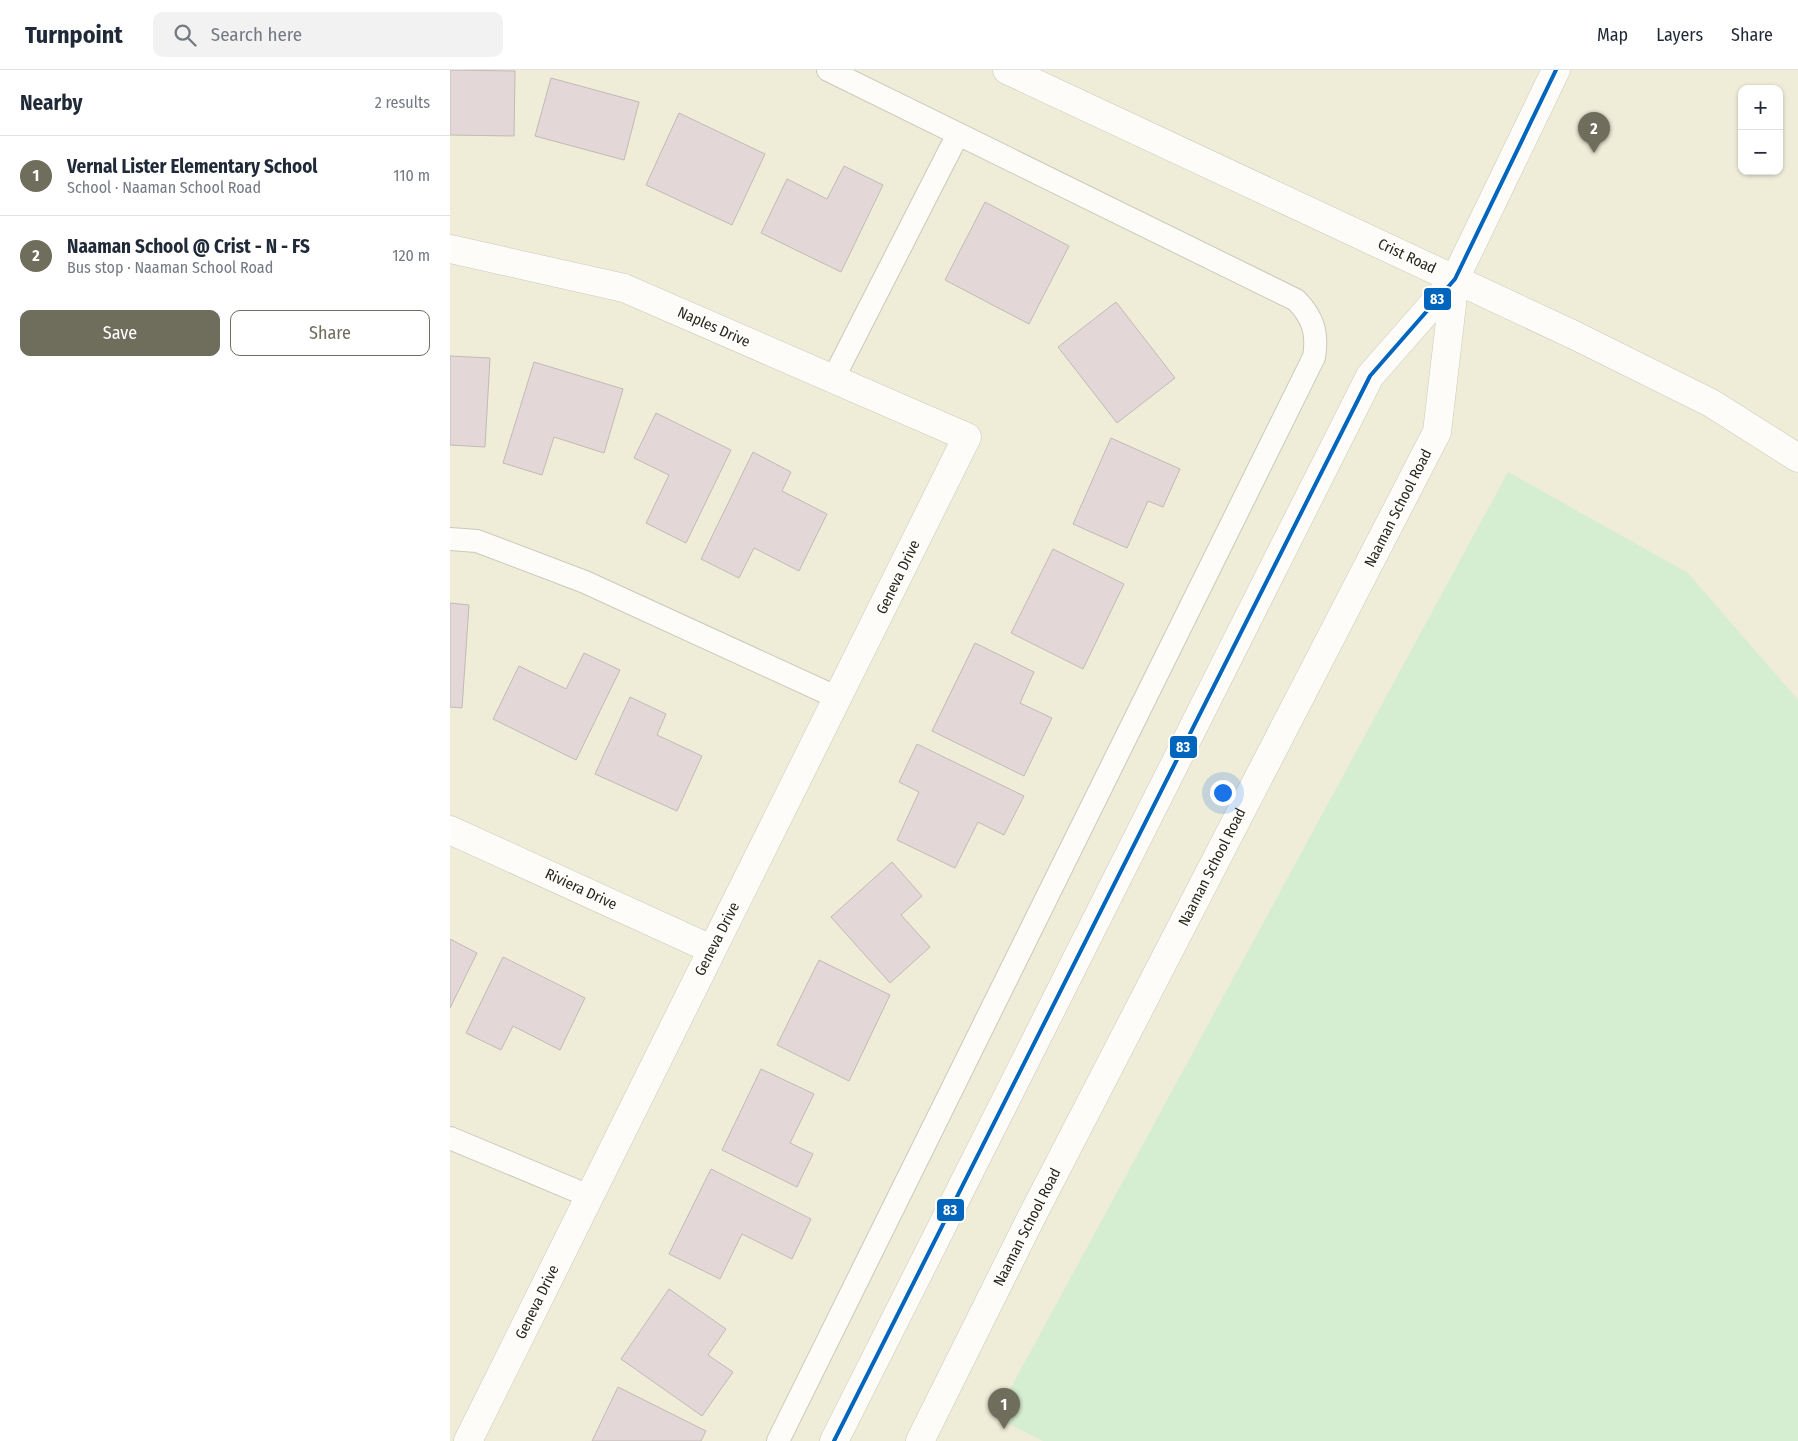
<!DOCTYPE html>
<html lang="en">
<head>
<meta charset="utf-8">
<style>
  :root { --surface:#fff; --page:#f2f2f3; --text:#1f2937; --muted:#747a83; --line:#e0e1e3; --accent:#6f6d5c }
  body { margin:0; font-family:"Fira Sans Condensed",sans-serif; background:var(--page); color:var(--text) }
  .controls { position:absolute; right:15px; top:15px; display:grid; overflow:hidden; border-radius:10px; box-shadow:0 1px 4px #0004 }
  .controls button { width:45px; height:45px; display:grid; place-items:center; padding:0; border:0; border-bottom:1px solid var(--line); background:var(--surface); color:var(--text); font:25px sans-serif }
  .you { position:absolute; left:772px; top:722px; width:18px; height:18px; margin:-12px; border:4px solid #fff; border-radius:50%; background:#1a73e8; box-shadow:0 0 0 8px #1a73e833 }
  .badge { display:grid; place-items:center; width:32px; height:32px; border-radius:50%; background:var(--accent); color:#fff; font-size:16px; font-weight:700 }
  .pin { position:absolute; translate:-50% -41px; filter:drop-shadow(0 1px 2px #0008) }
  .pin::after { content:''; position:absolute; top:26px; width:18px; height:15px; background:inherit; clip-path:polygon(0 0,100% 0,50% 100%) }
  .list { margin:0; padding:0; list-style:none }
  h2 { display:flex; justify-content:space-between; align-items:center; height:65px; margin:0; padding:0 20px; font-size:21px }
  h2 small { font-size:16px; font-weight:400; color:var(--muted) }
  .list li { display:grid; grid-template-columns:32px 1fr auto; gap:15px; align-items:center; box-sizing:border-box; height:80px; padding:0 20px; border-top:1px solid var(--line) }
  .list b { display:block; font-size:19px; white-space:nowrap }
  .list p { margin:0; font-size:16px; white-space:nowrap; color:var(--muted) }
  .list em { font-size:16px; font-style:normal; color:var(--muted) }
  .actions { display:flex; gap:10px; padding:15px 20px }
  .actions a { flex:1; padding:11px 0; border:1px solid var(--accent); border-radius:10px; text-align:center; font-size:18px; color:var(--accent) }
  .actions .main { background:var(--accent); color:#fff }
  .icon { flex:none; width:28px; height:28px; fill:none; stroke:currentColor; stroke-width:2; stroke-linecap:round; stroke-linejoin:round }
  .map { position:relative; flex:none; width:1348px; height:1371px; overflow:hidden }
  header { display:flex; align-items:center; gap:30px; box-sizing:border-box; height:70px; padding:0 25px; background:var(--surface); border-bottom:1px solid var(--line) }
  header strong { font-size:24px }
  nav { display:flex; gap:28px; margin-inline-start:auto; font-size:18px }
  .search { width:350px; height:45px; background:var(--page); display:flex; align-items:center; gap:12px; box-sizing:border-box; padding:0 18px; border-radius:10px; color:var(--muted); font-size:19px }
  main { display:flex }
  aside { flex:1; background:var(--surface) }
  .map>svg:first-child { display:block }
</style>
</head>
<body>
<header>
<strong>Turnpoint</strong>
<div class="search"><svg class="icon" aria-label="search" viewBox="0 0 24 24"><circle cx="10" cy="10" r="6"/><path d="M15 15l6 6"/></svg>Search here</div>
<nav><a>Map</a><a>Layers</a><a>Share</a></nav>
</header>
<main>
<aside>
<h2>Nearby<small>2 results</small></h2>
<ul class="list">
<li><span class="badge">1</span><div><b>Vernal Lister Elementary School</b><p>School · Naaman School Road</p></div><em>110 m</em></li>
<li><span class="badge">2</span><div><b>Naaman School @ Crist - N - FS</b><p>Bus stop · Naaman School Road</p></div><em>120 m</em></li>
</ul>
<div class="actions"><a class="main">Save</a><a>Share</a></div>
</aside>
<div class="map">
<svg width="1348" height="1371" viewBox="0 0 1348 1371">
  <rect width="100%" height="100%" fill="#efecd8"/>
  <!-- green -->
  <path fill="#d5edd0" d="M 1058,402 L 1238,503 L 1348,630 L 1348,1371 L 593,1371 L 545,1347 Z"/>
  <!-- building -->
  <g fill="#e4d7d8" stroke="#c1bab6">
    <path d="M 0,0 L 65,1 L 64,66 L 0,65 Z"/>
    <path d="M 101,8 L 189,32 L 174,90 L 85,66 Z"/>
    <path d="M 229,43 L 315,84 L 282,155 L 196,115 Z"/>
    <path d="M 394,96 L 433,115 L 391,202 L 311,163 L 337,109 L 377,129 Z"/>
    <path d="M 535,132 L 619,176 L 579,254 L 495,210 Z"/>
    <path d="M 666,232 L 725,308 L 667,353 L 608,277 Z"/>
    <path d="M 0,286 L 40,288 L 35,377 L 0,375 Z"/>
    <path d="M 84,292 L 173,319 L 154,383 L 104,367 L 92,405 L 53,393 Z"/>
    <path d="M 206,343 L 281,380 L 236,473 L 196,453 L 219,405 L 184,388 Z"/>
    <path d="M 661,368 L 730,399 L 713,437 L 698,431 L 677,478 L 623,454 Z"/>
    <path d="M 303,382 L 341,402 L 332,421 L 377,444 L 349,501 L 304,478 L 289,508 L 251,489 Z"/>
    <path d="M 603,479 L 674,514 L 633,599 L 561,563 Z"/>
    <path d="M 0,533 L 19,535 L 12,638 L 0,637 Z"/>
    <path d="M 525,573 L 584,602 L 570,633 L 602,648 L 574,706 L 482,661 Z"/>
    <path d="M 134,583 L 170,600 L 126,690 L 43,649 L 69,596 L 116,619 Z"/>
    <path d="M 180,627 L 216,644 L 207,665 L 252,686 L 227,741 L 145,704 Z"/>
    <path d="M 467,674 L 574,726 L 554,765 L 528,752 L 505,798 L 447,770 L 469,722 L 449,712 Z"/>
    <path d="M 442,792 L 472,826 L 451,845 L 480,877 L 440,913 L 381,847 Z"/>
    <path d="M 0,869 L 27,883 L 0,938 Z"/>
    <path d="M 53,887 L 135,928 L 110,980 L 63,956 L 51,980 L 16,963 Z"/>
    <path d="M 369,890 L 440,925 L 399,1011 L 327,975 Z"/>
    <path d="M 311,999 L 364,1024 L 340,1073 L 363,1084 L 347,1117 L 272,1080 Z"/>
    <path d="M 261,1099 L 361,1149 L 342,1189 L 292,1164 L 270,1209 L 219,1184 Z"/>
    <path d="M 219,1219 L 276,1259 L 258,1285 L 283,1302 L 252,1346 L 171,1289 Z"/>
    <path d="M 168,1317 L 256,1361 L 251,1371 L 142,1371 Z"/>
  </g>
  <g fill="none" stroke-linecap="round" stroke-linejoin="round">
    <!-- lane casing -->
    <g stroke="#cbc9b9" stroke-width="24">
      <g id="lane">
        <path d="M 383,309 L 508,64"/>
        <path d="M 0,469 L 27,471 L 135,512 L 388,628"/>
        <path d="M 0,1068 L 139,1126"/>
        <path d="M 328,1371 L 864,287 C 868,263 863,247 846,230 L 378,0"/>
      </g>
    </g>
    <!-- street casing -->
    <g stroke="#cbc9b9" stroke-width="29">
      <g id="street">
        <path d="M 0,179 L 174,218 L 517,367 L 18,1371"/>
        <path d="M 0,760 L 261,879"/>
      </g>
    </g>
    <!-- secondary casing -->
    <g stroke="#cbc9b9" stroke-width="29">
      <g id="secondary">
        <path d="M 557,0 L 1124,265 L 1261,333 L 1348,388"/>
        <path d="M 384,1371 L 920,306 L 1005,209 L 1106,0"/>
        <path d="M 470,1371 L 580,1150 L 987,362 L 1005,209"/>
      </g>
    </g>
    <!-- lane -->
    <use href="#lane" stroke="#fdfcf9" stroke-width="22"/>
    <!-- street -->
    <use href="#street" stroke="#fdfcf9" stroke-width="28"/>
    <!-- secondary -->
    <use href="#secondary" stroke="#fdfcf9" stroke-width="28"/>
    <!-- bus-1 casing -->
    <g stroke="#fefefe" stroke-width="8">
      <path id="bus-1" d="M 384,1371 L 920,306 L 1005,209 L 1106,0"/>
    </g>
    <!-- bus-1 -->
    <use href="#bus-1" stroke="#0065bd" stroke-width="4"/>
  </g>
  <g text-anchor="middle" dominant-baseline="central" stroke-width="4" stroke-linejoin="round" paint-order="stroke">
    <!-- street labels -->
    <g font-size="15" fill="#2a281a" stroke="#fefefe">
      <text transform="translate(957 186) rotate(25)">Crist Road</text>
      <text transform="translate(264 257) rotate(24)">Naples Drive</text>
      <text transform="translate(948 438) rotate(-63)">Naaman School Road</text>
      <text transform="translate(448 507) rotate(-64)">Geneva Drive</text>
      <text transform="translate(762 797) rotate(-63)">Naaman School Road</text>
      <text transform="translate(131 819) rotate(25)">Riviera Drive</text>
      <text transform="translate(267 869) rotate(-63)">Geneva Drive</text>
      <text transform="translate(577 1157) rotate(-63)">Naaman School Road</text>
      <text transform="translate(87 1232) rotate(-64)">Geneva Drive</text>
    </g>
  </g>
  <g stroke="#fefefe" stroke-width="2">
    <rect x="973" y="217" width="29" height="24" rx="5" fill="#0065bd"/>
    <rect x="719" y="665" width="29" height="24" rx="5" fill="#0065bd"/>
    <rect x="486" y="1128" width="29" height="24" rx="5" fill="#0065bd"/>
  </g>
  <g font-size="14" text-anchor="middle" font-weight="bold" fill="#fff">
    <text x="987" y="234">83</text>
    <text x="733" y="682">83</text>
    <text x="500" y="1145">83</text>
  </g>
</svg>
<div class="controls">
<button>+</button>
<button>−</button>
</div>
<div class="you"></div>
<div class="pin badge" style="left:554px;top:1359px">1</div>
<div class="pin badge" style="left:1144px;top:83px">2</div>
</div>
</main>
</body>
</html>
